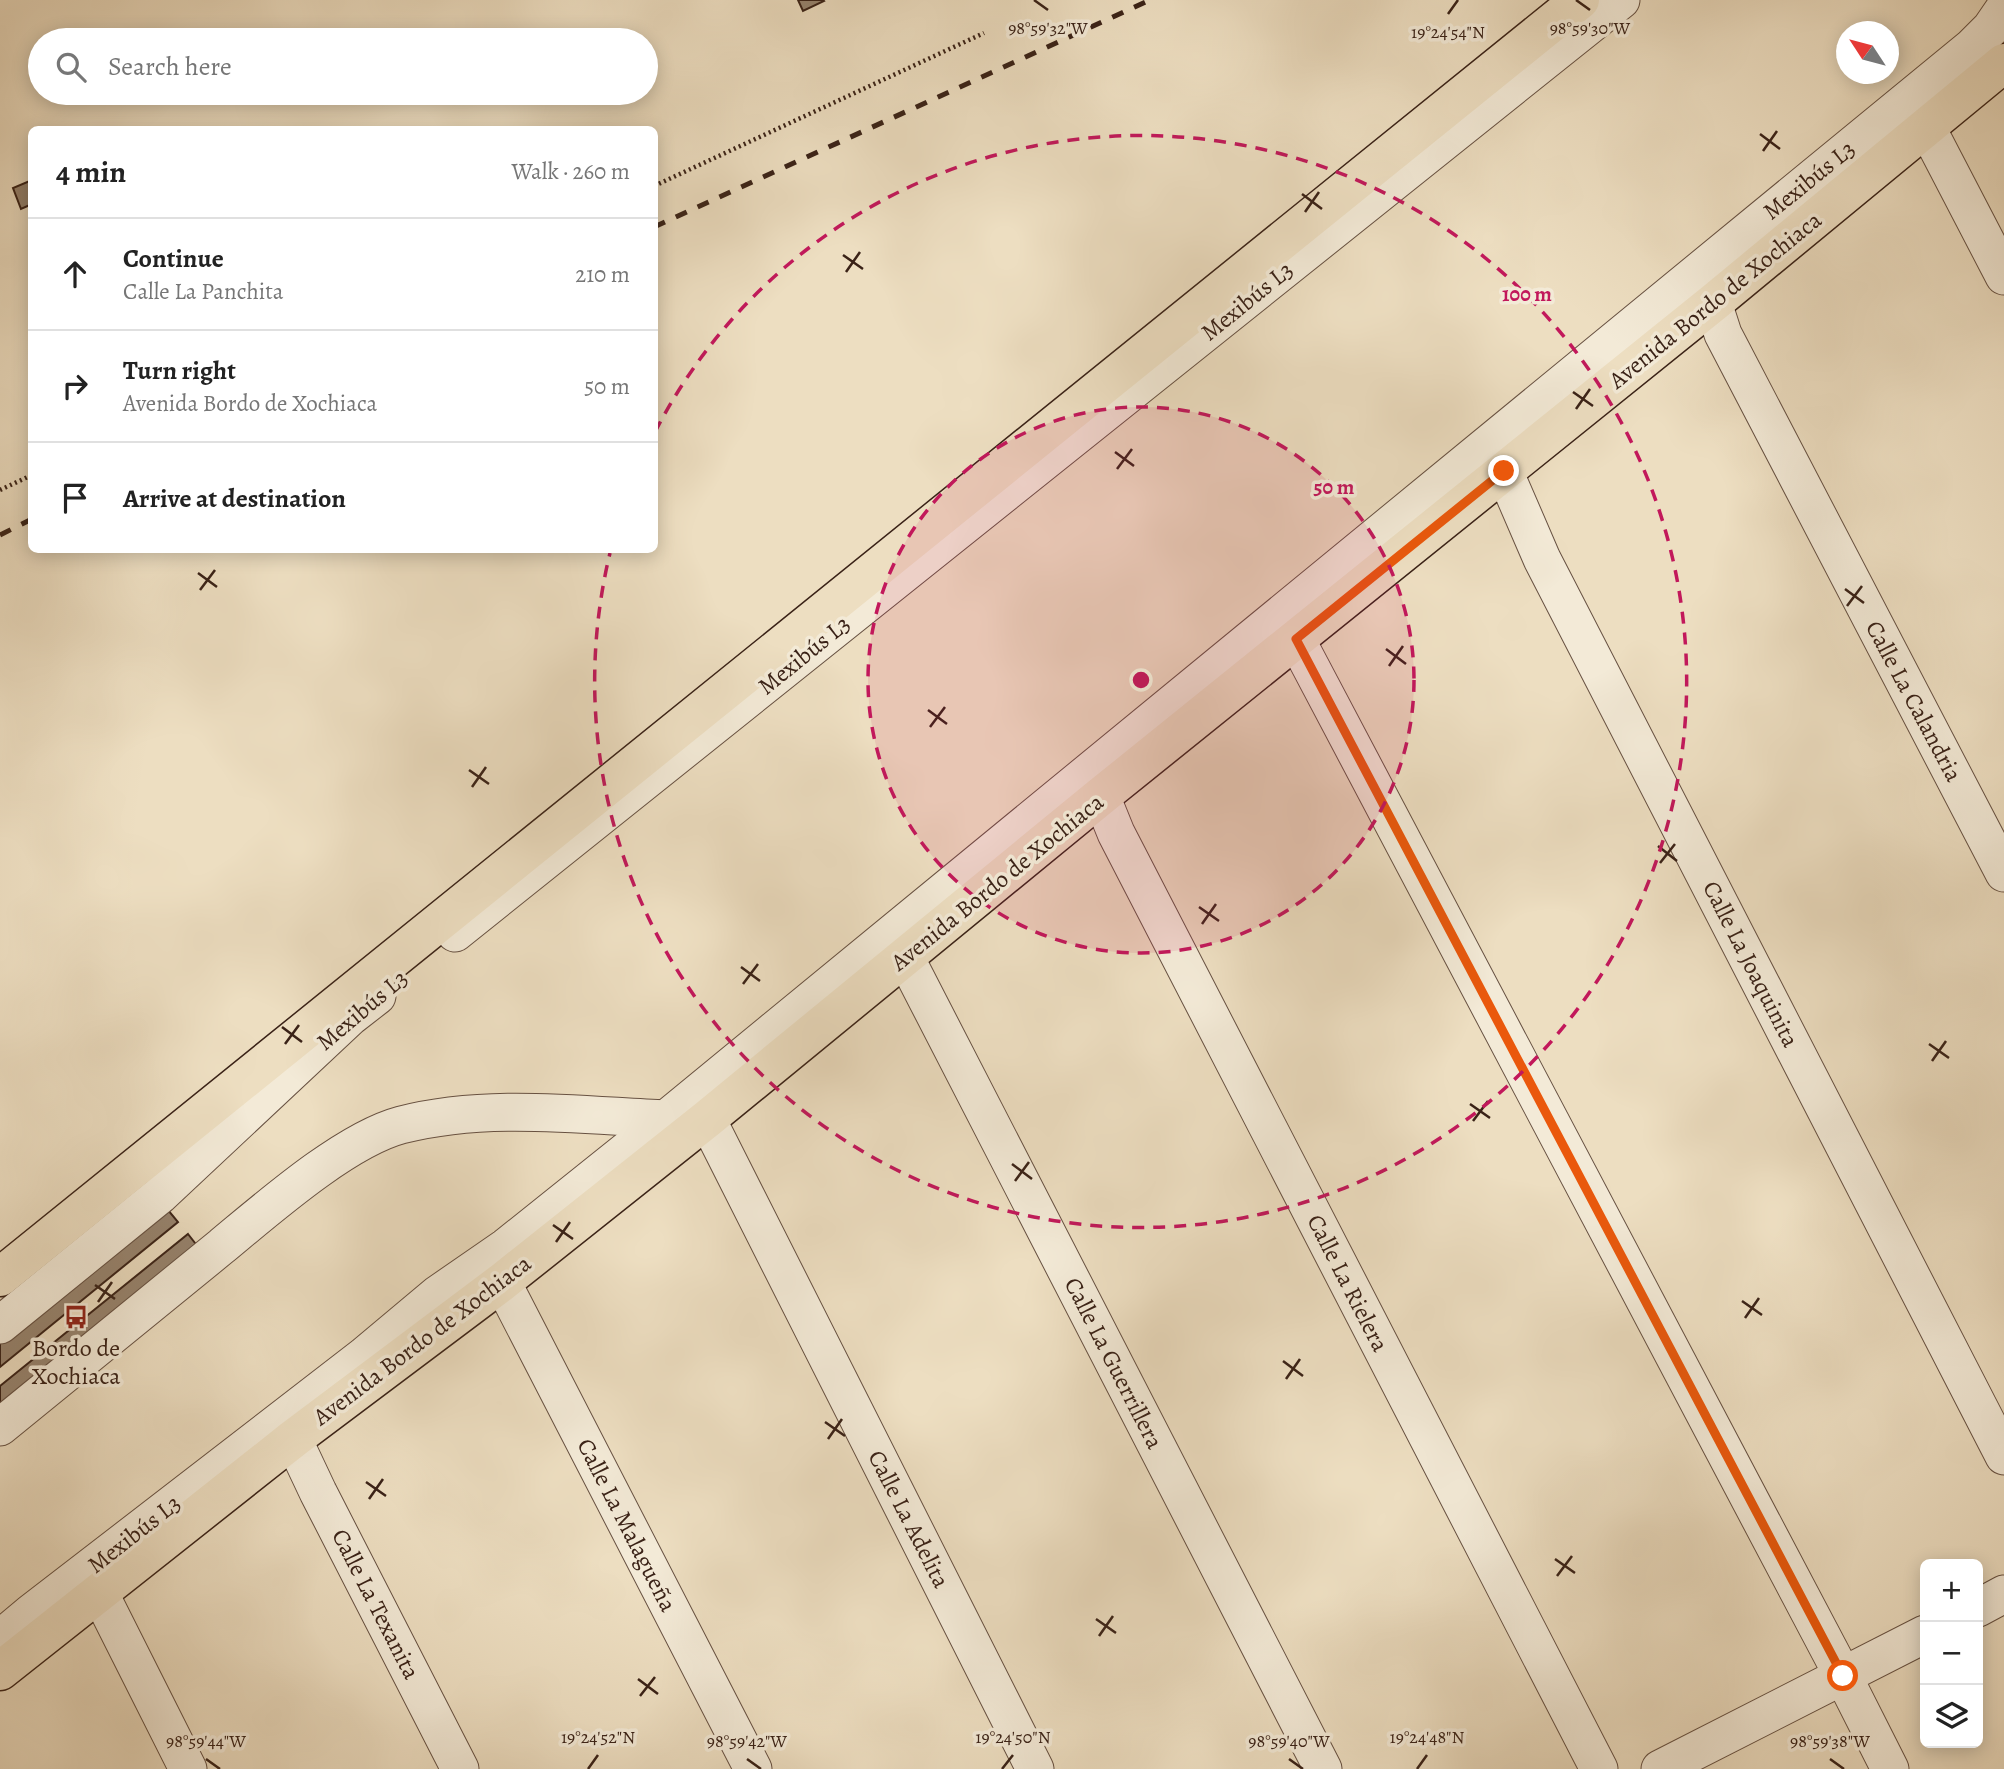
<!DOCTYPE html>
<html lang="en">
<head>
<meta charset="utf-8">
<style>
  :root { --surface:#fff; --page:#f2f2f2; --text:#222; --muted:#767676; --line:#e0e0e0 }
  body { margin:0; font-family:Alegreya,serif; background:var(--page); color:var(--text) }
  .controls { position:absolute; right:21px; bottom:21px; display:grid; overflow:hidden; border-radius:10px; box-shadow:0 4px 18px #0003 }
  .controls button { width:63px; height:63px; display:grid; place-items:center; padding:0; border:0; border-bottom:2px solid var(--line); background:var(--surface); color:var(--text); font:35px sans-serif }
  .compass { position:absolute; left:1836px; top:21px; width:63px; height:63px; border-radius:50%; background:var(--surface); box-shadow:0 4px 18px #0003; rotate:306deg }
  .stop { position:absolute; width:21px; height:21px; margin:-16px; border:5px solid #ea580c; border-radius:50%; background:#fff }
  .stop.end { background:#ea580c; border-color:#fff; box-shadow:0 2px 7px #0008 }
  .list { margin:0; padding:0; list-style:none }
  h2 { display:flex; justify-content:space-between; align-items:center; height:91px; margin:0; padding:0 28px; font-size:30px }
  h2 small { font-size:23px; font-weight:400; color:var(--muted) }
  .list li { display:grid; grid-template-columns:46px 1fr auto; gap:21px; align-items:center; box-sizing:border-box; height:112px; padding:0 28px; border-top:2px solid var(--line) }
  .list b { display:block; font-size:26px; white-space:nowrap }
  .list p { margin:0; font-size:23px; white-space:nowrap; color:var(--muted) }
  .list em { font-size:23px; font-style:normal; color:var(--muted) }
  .icon { flex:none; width:38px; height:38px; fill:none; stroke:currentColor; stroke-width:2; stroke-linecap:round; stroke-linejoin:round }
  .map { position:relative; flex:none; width:2004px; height:1769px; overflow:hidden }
  .search { position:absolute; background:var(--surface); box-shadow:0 4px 18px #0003; left:28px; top:28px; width:630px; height:77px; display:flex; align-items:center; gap:18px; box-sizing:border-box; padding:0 24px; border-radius:38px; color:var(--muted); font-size:26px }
  .panel { position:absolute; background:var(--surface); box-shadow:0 4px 18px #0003; left:28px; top:126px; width:630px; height:427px; border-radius:10px }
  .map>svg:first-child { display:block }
</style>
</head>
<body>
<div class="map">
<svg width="2004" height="1769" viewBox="0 0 2004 1769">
  <rect width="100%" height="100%" fill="#eddec1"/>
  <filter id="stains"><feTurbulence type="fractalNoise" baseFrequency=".00286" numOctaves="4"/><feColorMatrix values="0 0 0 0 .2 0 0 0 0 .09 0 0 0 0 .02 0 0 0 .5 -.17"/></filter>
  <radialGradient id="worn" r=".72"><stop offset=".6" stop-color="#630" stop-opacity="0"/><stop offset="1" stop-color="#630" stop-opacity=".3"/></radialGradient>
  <!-- building -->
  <g fill="#97846f" stroke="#3a2217" stroke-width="2">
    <path d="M 798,0 L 823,0 L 824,1 L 803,11 Z"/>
    <path d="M 458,93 L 484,93 L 463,102 Z"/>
    <path d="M 32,180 L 32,204 L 21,209 L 13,188 Z"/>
    <path d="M 163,1204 L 178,1222 L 0,1367 L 0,1337 Z"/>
    <path d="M 188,1234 L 202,1252 L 0,1417 L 0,1386 Z"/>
  </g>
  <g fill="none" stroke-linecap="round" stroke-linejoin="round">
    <!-- minor casing -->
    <g stroke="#675142" stroke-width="39">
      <g id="minor">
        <path d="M 1926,126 L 2004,276"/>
        <path d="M 1713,303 L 1723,334 L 2004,873"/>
        <path d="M 1504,471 L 1542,559 L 2004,1456"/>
        <path d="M 1296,639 L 1843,1676 L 1890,1769"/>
        <path d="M 1101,796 L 1116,833 L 1599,1769"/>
        <path d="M 455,933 L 1621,0"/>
        <path d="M 905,957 L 1323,1769"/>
        <path d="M 707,1119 L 1035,1769"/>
        <path d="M 502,1282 L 753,1769"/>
        <path d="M 0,1325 L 160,1195 L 350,1017 L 377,996"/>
        <path d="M 0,1427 C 74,1366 148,1306 222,1246 C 268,1208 345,1140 401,1125 C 486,1103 579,1115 666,1119 L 1972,47 L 1991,28 L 2004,9"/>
        <path d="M 293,1439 L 318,1492 L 460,1769"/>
        <path d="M 99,1592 L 188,1769"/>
        <path d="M 1978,1608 L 2004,1594"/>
        <path d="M 0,1639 L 31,1613 L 364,1356 L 438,1294 L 506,1247 L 666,1119"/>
        <path d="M 1660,1769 L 1925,1634"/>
      </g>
    </g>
    <!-- major casing -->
    <g stroke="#3a2217" stroke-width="41">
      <g id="major">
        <path d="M 0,1277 L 1580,0"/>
        <path d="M 0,1671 L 293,1439 L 502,1282 L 707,1119 L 1101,796 L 1713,303 L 2004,63"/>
      </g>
    </g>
    <!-- path -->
    <g stroke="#3a2217" stroke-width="4.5" stroke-dasharray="2 3.5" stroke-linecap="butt">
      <path d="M 654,186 L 984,33"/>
      <path d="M 0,490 L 32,475"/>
    </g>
    <!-- minor -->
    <use href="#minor" stroke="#f3ead7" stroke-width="37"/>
    <!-- major -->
    <use href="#major" stroke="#eddec1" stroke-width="38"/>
    <!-- rail -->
    <g stroke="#3a2217" stroke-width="5" stroke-dasharray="12 12" stroke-linecap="butt">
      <path d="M 654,227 L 1150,0"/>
      <path d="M 0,535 L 32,519"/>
    </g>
  </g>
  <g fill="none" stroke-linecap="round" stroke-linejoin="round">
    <!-- route -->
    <path stroke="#ea580c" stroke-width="9" d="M 1504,471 L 1296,639 L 1843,1676"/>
  </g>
  <!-- ticks -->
  <path fill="none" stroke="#3a2217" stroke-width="2.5" d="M 1034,0 L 1048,10M 1576,0 L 1590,10M 1448,14 L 1458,0M 1760,134 L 1780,149M 1763,151 L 1777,131M 1302,194 L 1322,209M 1305,212 L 1319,192M 843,255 L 863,269M 846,272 L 860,252M 1573,392 L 1593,406M 1576,409 L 1590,389M 1115,452 L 1134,466M 1117,469 L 1132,449M 198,573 L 217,587M 1845,589 L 1864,603M 200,590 L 215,570M 1847,606 L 1862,586M 1386,649 L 1406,664M 1389,666 L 1403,646M 928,710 L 947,724M 930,727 L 945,707M 469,770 L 489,784M 472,787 L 486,767M 1658,846 L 1677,861M 1660,863 L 1675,844M 1199,907 L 1219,921M 1202,924 L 1216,904M 741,967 L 760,981M 743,984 L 758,964M 282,1027 L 302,1042M 285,1044 L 299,1025M 1929,1044 L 1949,1058M 1932,1061 L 1946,1041M 1470,1104 L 1490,1118M 1473,1121 L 1488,1101M 1012,1164 L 1032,1179M 1015,1181 L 1029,1162M 553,1225 L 573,1239M 556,1242 L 570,1222M 95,1285 L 115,1299M 1742,1301 L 1762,1315M 98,1302 L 112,1282M 1745,1318 L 1759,1298M 1283,1361 L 1303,1376M 1286,1379 L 1300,1359M 825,1422 L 845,1436M 828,1439 L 842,1419M 366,1482 L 386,1496M 369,1499 L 383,1479M 1555,1559 L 1575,1573M 1557,1576 L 1572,1556M 1096,1619 L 1116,1633M 1099,1636 L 1113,1616M 638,1679 L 658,1694M 640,1696 L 655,1677M 206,1759 L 220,1769M 747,1759 L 761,1769M 1289,1759 L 1303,1769M 1830,1759 L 1844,1769M 588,1769 L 598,1755M 1002,1769 L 1013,1755M 1417,1769 L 1427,1755"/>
  <!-- distance rings -->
  <circle cx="1141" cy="680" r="273" fill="#c2185b" fill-opacity=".12"/>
  <g fill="none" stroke="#c2185b" stroke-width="3.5" stroke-dasharray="12 9">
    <circle cx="1141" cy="680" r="273"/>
    <path d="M655 432A546 546 0 1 1 610 553"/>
  </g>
  <!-- icons -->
  <defs>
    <g id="bus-bare" transform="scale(1.89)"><path d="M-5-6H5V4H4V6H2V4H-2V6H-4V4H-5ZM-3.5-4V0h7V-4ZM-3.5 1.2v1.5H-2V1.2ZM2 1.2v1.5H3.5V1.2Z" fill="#8f2418" stroke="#f3ead7" stroke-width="2.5" paint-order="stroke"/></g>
  </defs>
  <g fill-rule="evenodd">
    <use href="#bus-bare" x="76" y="1317"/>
  </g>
  <g text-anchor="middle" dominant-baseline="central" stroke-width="7" stroke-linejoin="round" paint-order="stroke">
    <!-- street labels -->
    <g font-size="24" fill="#3a2217" stroke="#f3ead7">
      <text transform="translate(1809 180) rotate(-39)">Mexibús L3</text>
      <text transform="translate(1715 300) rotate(-39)">Avenida Bordo de Xochiaca</text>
      <text transform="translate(1247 301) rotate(-39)">Mexibús L3</text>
      <text transform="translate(804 655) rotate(-39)">Mexibús L3</text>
      <text transform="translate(1914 701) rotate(62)">Calle La Calandria</text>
      <text transform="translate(997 882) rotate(-39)">Avenida Bordo de Xochiaca</text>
      <text transform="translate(1751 964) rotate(63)">Calle La Joaquinita</text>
      <text transform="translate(362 1010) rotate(-40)">Mexibús L3</text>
      <text transform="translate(1348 1283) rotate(63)">Calle La Rielera</text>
      <text transform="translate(422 1340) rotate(-37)">Avenida Bordo de Xochiaca</text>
      <text transform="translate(1114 1363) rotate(63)">Calle La Guerrillera</text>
      <text transform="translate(909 1519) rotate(63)">Calle La Adelita</text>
      <text transform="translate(627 1525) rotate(63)">Calle La Malagueña</text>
      <text transform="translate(134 1534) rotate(-38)">Mexibús L3</text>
      <text transform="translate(376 1604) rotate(63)">Calle La Texanita</text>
    </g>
    <!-- poi labels -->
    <g font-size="24" fill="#3a2217" stroke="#f3ead7">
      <text x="76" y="1348">Bordo de<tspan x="76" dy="28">Xochiaca</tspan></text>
    </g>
  </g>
  <g font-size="18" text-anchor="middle" fill="#3a2217" stroke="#f3ead7" stroke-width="7" stroke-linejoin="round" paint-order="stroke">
    <text x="1048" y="34">98°59'32"W</text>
    <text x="1590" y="34">98°59'30"W</text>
    <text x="1448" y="38">19°24'54"N</text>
    <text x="598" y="1743">19°24'52"N</text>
    <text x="1013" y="1743">19°24'50"N</text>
    <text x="1427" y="1743">19°24'48"N</text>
    <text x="206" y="1747">98°59'44"W</text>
    <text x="747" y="1747">98°59'42"W</text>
    <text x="1289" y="1747">98°59'40"W</text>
    <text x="1830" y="1747">98°59'38"W</text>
  </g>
  <circle cx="1141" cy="680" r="10" fill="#c2185b" stroke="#f3ead7" stroke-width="3.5"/>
  <g font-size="21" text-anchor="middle" font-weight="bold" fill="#c2185b" stroke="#f3ead7" stroke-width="7" stroke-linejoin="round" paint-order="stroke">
    <text x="1527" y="301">100 m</text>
    <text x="1334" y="494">50 m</text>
  </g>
  <rect width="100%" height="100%" filter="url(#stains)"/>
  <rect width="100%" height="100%" fill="url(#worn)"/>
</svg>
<div class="controls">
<button>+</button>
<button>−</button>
<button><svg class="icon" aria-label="layers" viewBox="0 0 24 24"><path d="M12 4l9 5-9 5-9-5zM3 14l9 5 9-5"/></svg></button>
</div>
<svg class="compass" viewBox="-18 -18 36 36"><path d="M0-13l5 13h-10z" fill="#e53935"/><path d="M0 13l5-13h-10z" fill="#767676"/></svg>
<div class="stop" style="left:1843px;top:1676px"></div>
<div class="stop end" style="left:1504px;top:471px"></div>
<div class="search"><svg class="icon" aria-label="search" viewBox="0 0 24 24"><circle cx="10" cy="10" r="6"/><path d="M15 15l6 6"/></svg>Search here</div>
<section class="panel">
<h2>4 min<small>Walk · 260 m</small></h2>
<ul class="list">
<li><svg class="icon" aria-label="ahead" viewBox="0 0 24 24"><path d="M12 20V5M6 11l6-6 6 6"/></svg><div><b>Continue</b><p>Calle La Panchita</p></div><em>210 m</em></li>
<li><svg class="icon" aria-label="right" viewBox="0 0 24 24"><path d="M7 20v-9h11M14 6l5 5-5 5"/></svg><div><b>Turn right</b><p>Avenida Bordo de Xochiaca</p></div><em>50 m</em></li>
<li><svg class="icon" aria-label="arrive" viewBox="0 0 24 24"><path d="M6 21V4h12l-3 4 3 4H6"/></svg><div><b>Arrive at destination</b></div></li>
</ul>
</section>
</div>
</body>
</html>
